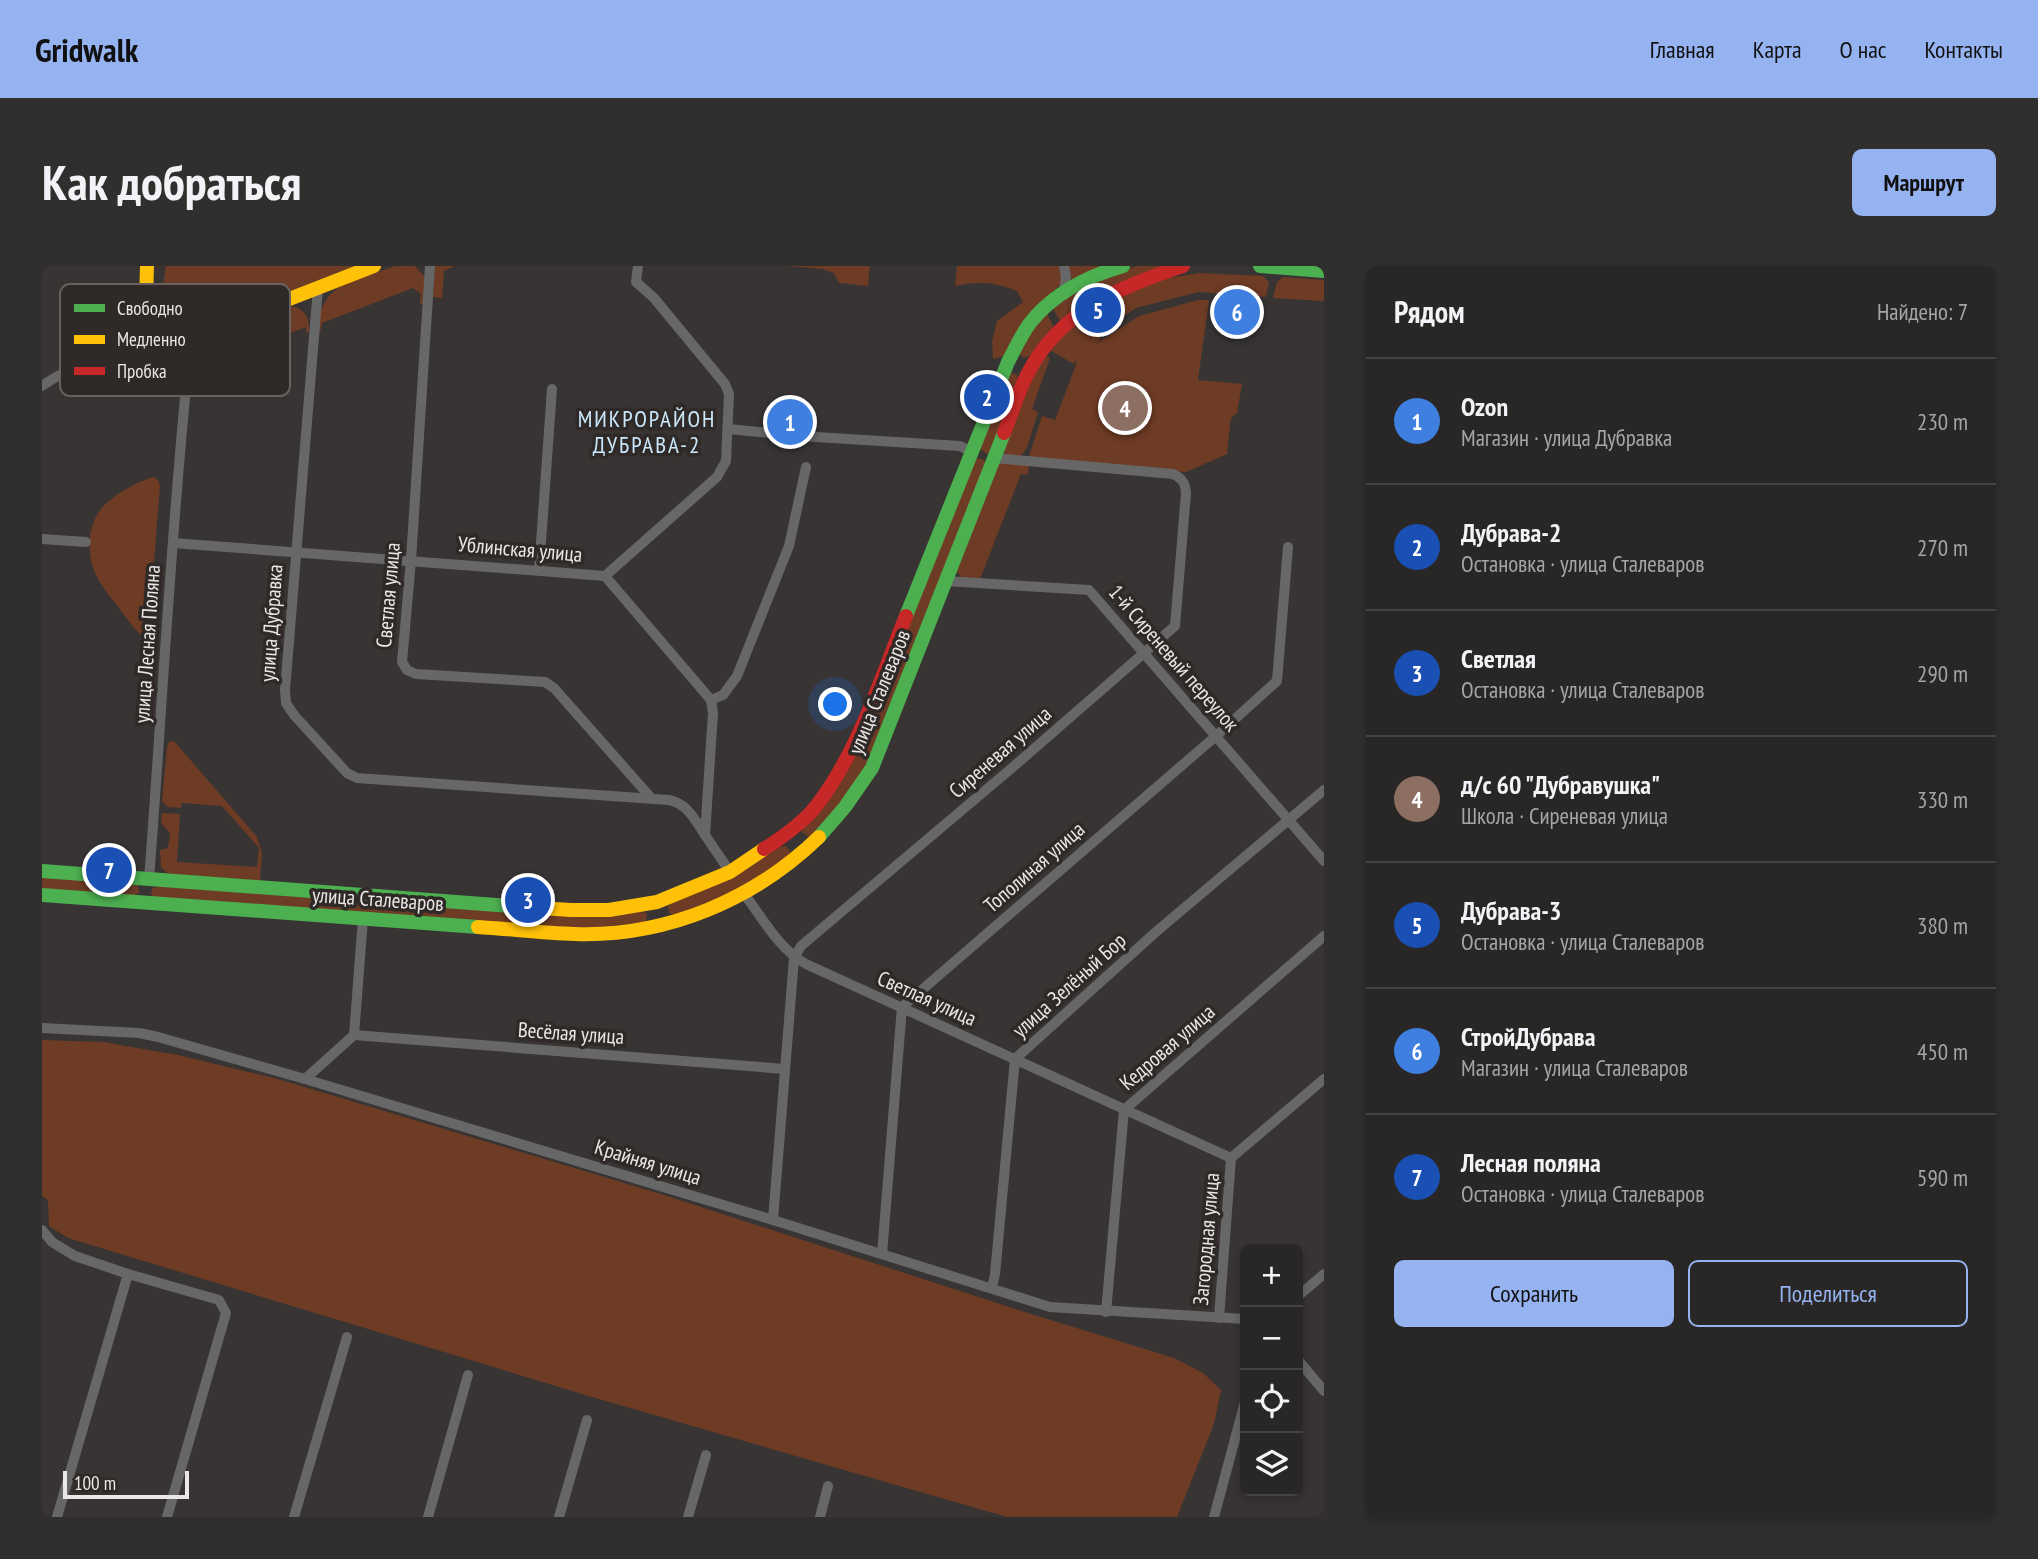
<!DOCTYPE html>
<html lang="ru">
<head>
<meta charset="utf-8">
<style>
  :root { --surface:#292726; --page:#312f2e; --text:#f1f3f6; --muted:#a5a5a7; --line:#454443; --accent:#95b2f1 }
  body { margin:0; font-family:"PT Sans Narrow",sans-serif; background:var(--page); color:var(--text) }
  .controls { position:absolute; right:21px; bottom:21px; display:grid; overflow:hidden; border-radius:10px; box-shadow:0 4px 10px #0003 }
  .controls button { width:63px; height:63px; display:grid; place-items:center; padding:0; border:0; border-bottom:2px solid var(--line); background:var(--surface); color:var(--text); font:35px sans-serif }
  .scale { position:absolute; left:21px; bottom:18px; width:126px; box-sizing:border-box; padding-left:7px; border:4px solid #ebe7e6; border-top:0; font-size:19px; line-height:24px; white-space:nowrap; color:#ebe7e6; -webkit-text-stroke:5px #2f2927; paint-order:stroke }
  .you { position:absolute; left:794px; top:439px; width:24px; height:24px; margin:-18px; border:5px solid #fff; border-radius:50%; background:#1a73e8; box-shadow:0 0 0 10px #1a73e833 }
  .badge { display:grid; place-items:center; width:46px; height:46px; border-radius:50%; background:var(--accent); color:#fff; font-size:23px; font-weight:700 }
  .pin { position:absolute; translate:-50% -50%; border:4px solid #fff; box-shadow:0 2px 7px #0006 }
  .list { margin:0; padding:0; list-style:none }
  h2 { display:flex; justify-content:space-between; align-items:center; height:91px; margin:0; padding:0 28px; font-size:30px }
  h2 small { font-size:23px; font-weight:400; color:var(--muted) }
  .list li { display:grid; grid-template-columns:46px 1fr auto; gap:21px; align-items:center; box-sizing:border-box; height:126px; padding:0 28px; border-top:2px solid var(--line) }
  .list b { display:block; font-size:26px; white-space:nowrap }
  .list p { margin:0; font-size:23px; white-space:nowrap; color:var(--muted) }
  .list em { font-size:23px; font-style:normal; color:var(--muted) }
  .actions { display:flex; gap:14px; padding:21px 28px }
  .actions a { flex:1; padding:16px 0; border:2px solid var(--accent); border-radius:10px; text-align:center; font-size:24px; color:var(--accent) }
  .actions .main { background:var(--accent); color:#111 }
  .icon { flex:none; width:38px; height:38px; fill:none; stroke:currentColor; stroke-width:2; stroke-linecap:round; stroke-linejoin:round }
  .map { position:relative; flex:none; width:1282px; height:1251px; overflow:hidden; border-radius:10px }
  header { display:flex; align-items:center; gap:42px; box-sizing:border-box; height:98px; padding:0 35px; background:var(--accent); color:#111 }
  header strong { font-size:33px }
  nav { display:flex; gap:38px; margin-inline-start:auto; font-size:24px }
  .intro { display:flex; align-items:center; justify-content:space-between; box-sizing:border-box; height:168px; padding:0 42px }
  h1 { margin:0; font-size:49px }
  .button { padding:18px 32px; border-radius:10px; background:var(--accent); color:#111; font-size:24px; font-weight:700 }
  main { display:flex; gap:42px; padding:0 42px }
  aside { flex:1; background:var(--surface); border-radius:10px; box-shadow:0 4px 10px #0003 }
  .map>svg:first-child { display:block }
</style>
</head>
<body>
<header>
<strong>Gridwalk</strong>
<nav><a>Главная</a><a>Карта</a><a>О нас</a><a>Контакты</a></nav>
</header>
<div class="intro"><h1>Как добраться</h1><a class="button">Маршрут</a></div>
<main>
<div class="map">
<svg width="1282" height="1251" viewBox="0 0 1282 1251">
  <rect width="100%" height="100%" fill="#373433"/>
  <!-- green -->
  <g fill="#6e3b25">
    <path d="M 124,0 L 313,0 L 132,70 L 125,68 L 147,55 L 139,40 L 125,42 L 118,41 Z"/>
    <path d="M 353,0 L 373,0 L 382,10 L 382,38 L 378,38 L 379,28 L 371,22 L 280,57 L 278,67 L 274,66 C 275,53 280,35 291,26 C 299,18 340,5 353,0 Z"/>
    <path d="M 393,0 L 413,0 L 402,5 L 400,32 L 391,31 Z"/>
    <path d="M 745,0 L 828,0 L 826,20 L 797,17 L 792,7 L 780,3 Z"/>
    <path d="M 915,0 L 1017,0 L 1020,14 L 1017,20 L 996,38 L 983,54 L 962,90 L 951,93 L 950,75 L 955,55 L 981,36 L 975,25 C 952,16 938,15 913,20 Z"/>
    <path d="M 1026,0 L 1062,0 L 1030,14 Z"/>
    <path d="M 1095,0 L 1120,0 L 1018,55 L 1010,41 C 1036,23 1066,9 1095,0 Z"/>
    <path d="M 1157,7 L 1221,10 L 1227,16 L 1224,31 L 1157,26 L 1094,42 L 1077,53 L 1069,38 L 1085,24 L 1115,14 Z"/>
    <path d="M 1241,11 L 1282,14 L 1282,35 L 1231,32 L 1235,16 Z"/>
    <path d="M 1156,34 L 1167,34 L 1156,114 L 1200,118 L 1195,147 L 1189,152 L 1185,188 L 1144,206 L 986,193 L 1000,150 L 1013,154 L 1034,99 L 1034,93 L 1032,98 L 1009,85 L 1009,79 L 1032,58 L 1043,53 L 1059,73 L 1054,78 L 1097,50 Z"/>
    <path d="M 249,41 L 254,41 C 265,46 268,55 267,67 L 264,66 L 264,61 L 165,99 L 162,123 L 154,123 C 155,112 154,99 158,90 C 171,63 223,51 249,41 Z"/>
    <path d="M 1004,46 L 1012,61 L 990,89 L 982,92 L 978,89 L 978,80 Z"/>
    <path d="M 1005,90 L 1008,92 L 990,143 L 996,146 L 985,182 L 977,192 L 962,188 L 962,183 L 994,103 Z"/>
    <path d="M 970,107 L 975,109 L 976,116 L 950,186 L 945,188 L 937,182 L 964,110 Z"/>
    <path d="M 936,192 L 942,194 L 944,200 L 826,497 L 811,522 L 771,570 L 765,570 L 760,566 L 763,557 L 778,542 L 930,196 Z"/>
    <path d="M 957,197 L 988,198 L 985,209 L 979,208 L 938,313 L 920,312 L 915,306 L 915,302 Z"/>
    <path d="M 112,211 L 116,214 L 118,219 L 106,375 C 94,366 86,354 77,342 C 68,331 56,316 51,302 C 46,285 46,264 55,249 C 63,233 95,215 112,211 Z"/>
    <path d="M 132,475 L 215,571 L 220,587 L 218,615 L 126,608 L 119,601 L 118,584 L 126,582 L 128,567 L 119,557 L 120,547 L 138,548 L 135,596 L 215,601 L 217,582 L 180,540 L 139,537 L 139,542 L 126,541 L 120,536 L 125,481 L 127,476 Z"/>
    <path d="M 744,580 L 749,587 L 746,593 L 696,626 L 635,650 L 627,647 L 626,641 L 631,635 L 736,581 Z"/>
    <path d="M 0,609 L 90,617 L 96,619 L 97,626 L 93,630 L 0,625 Z"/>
    <path d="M 117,619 L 599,646 L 605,647 L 604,656 L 541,663 L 116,634 L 109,629 L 110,623 Z"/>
    <path d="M 0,774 L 61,776 L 136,789 L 236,813 L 622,929 L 989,1048 L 1132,1092 L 1161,1107 L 1179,1124 L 1172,1158 L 1135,1251 L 965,1251 L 550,1131 L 26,972 L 7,960 L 6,934 L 0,930 Z"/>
  </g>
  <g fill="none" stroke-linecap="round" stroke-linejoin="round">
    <!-- street -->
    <g stroke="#676768" stroke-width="10">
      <path d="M 388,0 L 369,294 L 360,396 L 365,404 L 374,408 L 503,416 L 512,422 L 610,533"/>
      <path d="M 1022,0 L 1024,11 L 1022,25"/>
      <path d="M 276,22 L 243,424 L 244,437 L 252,449 L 305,507 L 315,512 L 627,534 C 646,538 653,554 663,569"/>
      <path d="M 132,78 L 143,87 L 149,98 L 145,112 L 139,118 L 132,118 C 121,105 115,88 132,78 Z"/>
      <path d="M 149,98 L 168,64"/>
      <path d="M 0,120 C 33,96 77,89 117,78"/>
      <path d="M 686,163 L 758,170 L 918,180 L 930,186"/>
      <path d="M 0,273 L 44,276"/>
      <path d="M 131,277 L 563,310 L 669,434 L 671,447 L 663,569 L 688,606"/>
      <path d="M 497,304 L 510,123"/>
      <path d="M 563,310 L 675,211 L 684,195 L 687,128 L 683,118 L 612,32 L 594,16 L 596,0"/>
      <path d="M 904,315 L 1047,324 L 1282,595"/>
      <path d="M 669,434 L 681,429 L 695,410 L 747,280 L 764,201"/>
      <path d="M 107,613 C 120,446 128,279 145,112"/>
      <path d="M 703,629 C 721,653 737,683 764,698 L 1189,892"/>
      <path d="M 0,762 L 97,767 L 116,771 L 263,813 L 731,954 L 1008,1041 L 1203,1053"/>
      <path d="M 312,769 L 743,803"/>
      <path d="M 263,813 L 312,769 L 321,653"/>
      <path d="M 731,954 L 752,692 L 759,680 L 971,501 L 1133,360 L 1144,227 C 1143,217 1141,213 1131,208 L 952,192"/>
      <path d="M 0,964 L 10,976 L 33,990 L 86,1008 L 177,1034 L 184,1047 L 125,1251"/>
      <path d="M 840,988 L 860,741 L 1174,470 L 1235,415 L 1246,281"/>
      <path d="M 950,1022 L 953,1008 L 973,793 L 1115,665 L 1282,524"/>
      <path d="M 1256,1030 L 1282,1008"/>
      <path d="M 1064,1046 L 1082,844 L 1282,670"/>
      <path d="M 1177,1052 L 1189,892 L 1282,813"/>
      <path d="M 1256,1094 L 1282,1125"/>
      <path d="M 15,1251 L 86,1008"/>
      <path d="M 252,1251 L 305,1071"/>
      <path d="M 386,1251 L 426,1109"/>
      <path d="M 517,1251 L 545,1154"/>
      <path d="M 646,1251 L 664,1189"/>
      <path d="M 778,1251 L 786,1220"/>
      <path d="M 1172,1251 L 1203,1136"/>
    </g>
    <!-- fast -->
    <g stroke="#4caf50" stroke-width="14">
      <path d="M 1218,0 L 1282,5"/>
      <path d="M 864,350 L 966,96 C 973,83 979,69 988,57 C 1011,28 1046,10 1081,0"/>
      <path d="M 777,571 L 803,541 L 830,502 L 962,167"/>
      <path d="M 0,605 L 482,641"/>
      <path d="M 0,629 L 436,661"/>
    </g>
    <!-- slow -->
    <g stroke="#ffc107" stroke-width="14">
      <path d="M 105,0 C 104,29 102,60 123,83"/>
      <path d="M 132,78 L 332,0"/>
      <path d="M 482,641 L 529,644 L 567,644 L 615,636 L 688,606 L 722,583"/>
      <path d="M 436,661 C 468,663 501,667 533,668 C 624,671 712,634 777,571"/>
    </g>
    <!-- jam -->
    <g stroke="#c62828" stroke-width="14">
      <path d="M 962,167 C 970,147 976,126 986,107 C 1017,46 1079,20 1141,0"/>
      <path d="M 722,583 C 741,571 761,557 775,539 C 817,484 838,414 864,350"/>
    </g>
  </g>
  <g text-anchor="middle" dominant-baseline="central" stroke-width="7" stroke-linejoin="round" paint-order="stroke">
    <!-- street labels -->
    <g font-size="21" fill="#ebe7e6" stroke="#2f2927">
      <text transform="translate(478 283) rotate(5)">Ублинская улица</text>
      <text transform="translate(346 329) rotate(-85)">Светлая улица</text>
      <text transform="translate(229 357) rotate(-86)">улица Дубравка</text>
      <text transform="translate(105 378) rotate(-86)">улица Лесная Поляна</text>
      <text transform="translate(1132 392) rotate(49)">1-й Сиреневый переулок</text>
      <text transform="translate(837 426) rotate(-68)">улица Сталеваров</text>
      <text transform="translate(958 486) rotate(-41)">Сиреневая улица</text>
      <text transform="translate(992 601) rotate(-41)">Тополиная улица</text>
      <text transform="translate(336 633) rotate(4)">улица Сталеваров</text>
      <text transform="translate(1027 719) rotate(-42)">улица Зелёный Бор</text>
      <text transform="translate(885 732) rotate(24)">Светлая улица</text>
      <text transform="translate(529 767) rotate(4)">Весёлая улица</text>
      <text transform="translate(1125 781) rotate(-41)">Кедровая улица</text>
      <text transform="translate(606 896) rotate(17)">Крайняя улица</text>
      <text transform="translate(1164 973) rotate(-85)">Загородная улица</text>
    </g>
    <!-- neighbourhood labels -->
    <g font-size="23" letter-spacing="2" fill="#cbe8fb" stroke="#2f2927">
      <text x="605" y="152">МИКРОРАЙОН<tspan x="605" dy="26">ДУБРАВА-2</tspan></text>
    </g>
  </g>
  <!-- legend -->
  <rect x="18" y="18" width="230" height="112" rx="10" fill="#2f2927" stroke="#676260" stroke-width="2"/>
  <rect x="32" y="38" width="31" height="8" fill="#4caf50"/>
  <rect x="32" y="69" width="31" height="9" fill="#ffc107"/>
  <rect x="32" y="101" width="31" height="8" fill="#c62828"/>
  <g font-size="19" fill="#ebe7e6">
    <text x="75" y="49">Свободно</text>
    <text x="75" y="80">Медленно</text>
    <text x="75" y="112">Пробка</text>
  </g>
</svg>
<div class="controls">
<button>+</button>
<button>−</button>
<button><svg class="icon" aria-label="locate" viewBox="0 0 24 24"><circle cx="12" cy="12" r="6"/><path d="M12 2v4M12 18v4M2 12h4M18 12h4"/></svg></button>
<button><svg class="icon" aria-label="layers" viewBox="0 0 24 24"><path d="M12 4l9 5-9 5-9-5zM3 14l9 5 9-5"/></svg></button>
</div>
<div class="scale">100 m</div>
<div class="you"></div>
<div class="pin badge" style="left:748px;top:156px;background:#3f7fe0">1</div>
<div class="pin badge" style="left:945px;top:131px;background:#1a4fb4">2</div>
<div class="pin badge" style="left:486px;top:634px;background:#1a4fb4">3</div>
<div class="pin badge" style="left:1083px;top:142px;background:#8d6e63">4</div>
<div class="pin badge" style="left:1056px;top:44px;background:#1a4fb4">5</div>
<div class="pin badge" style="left:1195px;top:46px;background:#3f7fe0">6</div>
<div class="pin badge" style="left:67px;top:604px;background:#1a4fb4">7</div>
</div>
<aside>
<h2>Рядом<small>Найдено: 7</small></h2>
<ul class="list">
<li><span class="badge" style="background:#3f7fe0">1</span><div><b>Ozon</b><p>Магазин · улица Дубравка</p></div><em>230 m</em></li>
<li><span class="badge" style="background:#1a4fb4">2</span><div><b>Дубрава-2</b><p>Остановка · улица Сталеваров</p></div><em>270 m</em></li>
<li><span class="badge" style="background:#1a4fb4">3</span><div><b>Светлая</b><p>Остановка · улица Сталеваров</p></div><em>290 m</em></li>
<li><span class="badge" style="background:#8d6e63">4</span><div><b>д/с 60 &quot;Дубравушка&quot;</b><p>Школа · Сиреневая улица</p></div><em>330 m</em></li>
<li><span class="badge" style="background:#1a4fb4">5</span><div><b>Дубрава-3</b><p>Остановка · улица Сталеваров</p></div><em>380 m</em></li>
<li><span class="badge" style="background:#3f7fe0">6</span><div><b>СтройДубрава</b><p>Магазин · улица Сталеваров</p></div><em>450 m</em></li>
<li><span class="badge" style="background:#1a4fb4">7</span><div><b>Лесная поляна</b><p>Остановка · улица Сталеваров</p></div><em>590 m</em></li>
</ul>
<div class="actions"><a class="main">Сохранить</a><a>Поделиться</a></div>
</aside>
</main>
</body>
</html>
